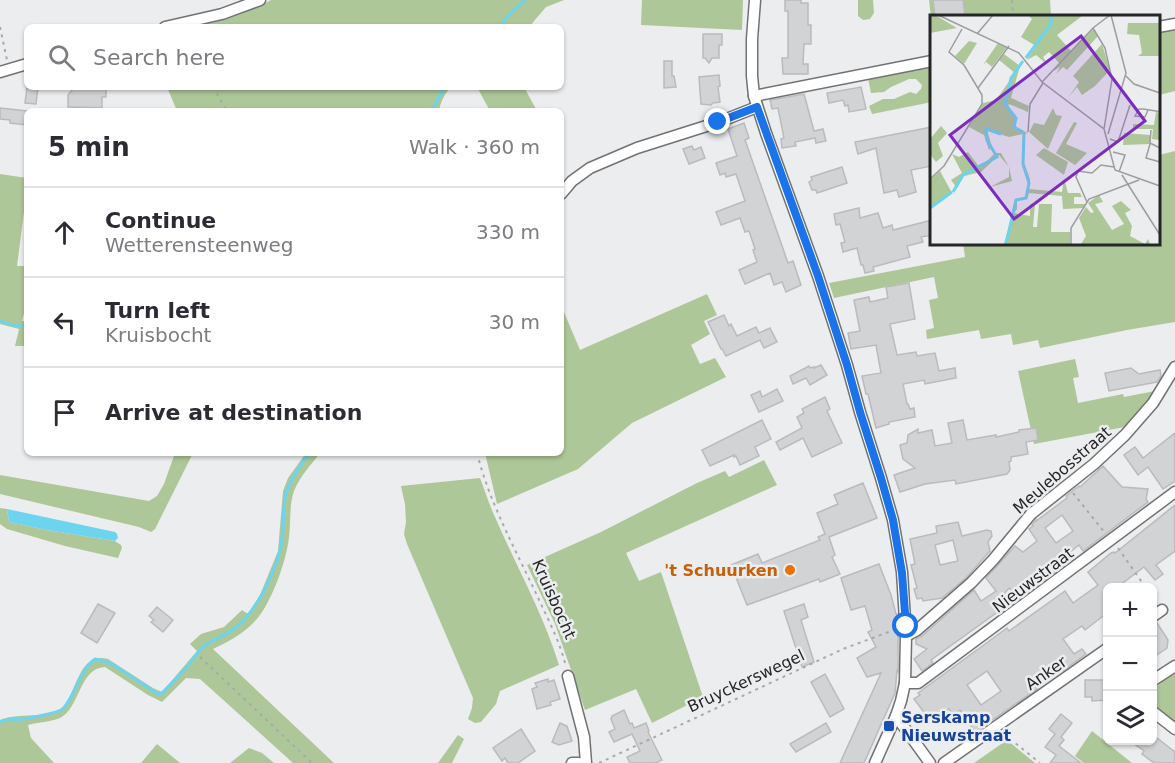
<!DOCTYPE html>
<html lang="en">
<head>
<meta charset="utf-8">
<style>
  :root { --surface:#fff; --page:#f7f7f7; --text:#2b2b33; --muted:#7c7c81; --line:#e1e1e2 }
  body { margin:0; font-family:"DejaVu Sans",sans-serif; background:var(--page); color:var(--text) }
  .controls { position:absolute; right:18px; bottom:18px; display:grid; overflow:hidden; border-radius:9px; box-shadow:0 2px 4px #0004 }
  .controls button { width:54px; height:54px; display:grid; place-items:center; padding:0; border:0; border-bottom:2px solid var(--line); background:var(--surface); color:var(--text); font:30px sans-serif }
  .stop { position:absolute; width:18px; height:18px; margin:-14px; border:4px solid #1a73e8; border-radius:50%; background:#fff }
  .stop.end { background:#1a73e8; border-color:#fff; box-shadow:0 2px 6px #0008 }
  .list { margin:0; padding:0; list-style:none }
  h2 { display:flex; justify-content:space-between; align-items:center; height:78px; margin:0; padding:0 24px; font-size:26px }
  h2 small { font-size:20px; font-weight:400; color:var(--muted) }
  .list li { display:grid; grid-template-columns:39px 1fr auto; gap:18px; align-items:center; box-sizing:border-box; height:90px; padding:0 24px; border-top:2px solid var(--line) }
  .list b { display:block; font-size:22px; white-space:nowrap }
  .list p { margin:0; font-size:20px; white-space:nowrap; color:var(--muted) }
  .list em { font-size:20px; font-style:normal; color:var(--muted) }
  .icon { flex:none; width:33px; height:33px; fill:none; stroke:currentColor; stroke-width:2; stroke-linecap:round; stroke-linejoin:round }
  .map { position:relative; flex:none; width:1175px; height:763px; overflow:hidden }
  .search { position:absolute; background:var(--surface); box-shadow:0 2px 4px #0004; left:24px; top:24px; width:540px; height:66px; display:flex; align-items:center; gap:15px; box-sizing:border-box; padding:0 21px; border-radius:9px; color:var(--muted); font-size:22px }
  .panel { position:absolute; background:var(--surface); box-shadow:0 2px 4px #0004; left:24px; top:108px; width:540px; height:348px; border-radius:9px }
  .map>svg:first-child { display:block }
</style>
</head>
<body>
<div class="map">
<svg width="1175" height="763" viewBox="0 0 1175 763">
  <rect width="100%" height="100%" fill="#ebedef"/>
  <!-- green -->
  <g fill="#adc798">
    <path d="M 271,0 L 564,0 L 546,7 L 529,27 L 189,27 C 217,22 247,14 271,0 Z"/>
    <path d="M 642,0 L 743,0 L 742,30 L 641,25 Z"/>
    <path d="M 858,0 L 873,0 L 874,13 L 870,19 L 863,20 L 858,16 Z"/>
    <path d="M 929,0 L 1050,0 L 1051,16 L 932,16 L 932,25 Z"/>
    <path d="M 1175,27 L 1175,91 L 1159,95 L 1158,31 Z"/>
    <path d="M 932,68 L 932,102 L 872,114 L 869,106 L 883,99 L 894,99 L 910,92 L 916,94 L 921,89 L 922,85 L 916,79 L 909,79 L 891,87 L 884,92 L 871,93 L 868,78 Z"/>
    <path d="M 167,87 L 451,87 C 445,93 440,103 439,111 L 177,111 Z"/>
    <path d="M 477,87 L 524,87 L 537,111 L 490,111 Z"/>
    <path d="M 1175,151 L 1175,322 L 1127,330 L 1040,348 L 1038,340 L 1013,345 L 1011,334 L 981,339 L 979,330 L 927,339 L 926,330 L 934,328 L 929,300 L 938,298 L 934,277 L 834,298 L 829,283 L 965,257 L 963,243 L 1158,243 L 1159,155 Z"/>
    <path d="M 0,174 L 27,178 L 27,188 L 17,266 L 27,266 L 27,301 L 22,321 L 27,321 L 27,346 L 15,346 L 19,329 L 0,324 Z"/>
    <path d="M 707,294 L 717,315 L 704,321 L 710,334 L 691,345 L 700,364 L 715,358 L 726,377 L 632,423 L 578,469 L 497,504 L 485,453 L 561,453 L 561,305 L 580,350 Z"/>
    <path d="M 1075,359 L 1079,377 L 1073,378 L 1078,403 L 1123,394 L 1124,397 L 1155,391 L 1130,426 L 1034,444 L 1018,371 Z"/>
    <path d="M 175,453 L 193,453 L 155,529 L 151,532 L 139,527 L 0,494 L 0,475 L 149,501 L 157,496 L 164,484 Z"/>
    <path d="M 306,453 L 320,453 C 311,465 300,476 294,491 C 289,505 291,522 289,537 C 287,559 271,605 255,621 C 243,634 228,642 213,649 L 334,763 L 293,763 L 200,679 L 186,678 L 162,702 L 148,695 L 105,667 C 79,668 80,708 60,718 C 51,722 38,722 28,725 L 31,738 L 54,763 L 0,763 L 0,720 C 16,712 51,720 64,706 C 77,691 79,651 108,659 L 153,688 L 162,692 L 197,651 L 190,644 L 201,634 L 224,627 L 242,610 L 248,614 L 260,595 L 278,551 L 283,491 L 288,478 Z"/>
    <path d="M 764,460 L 777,485 L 626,553 L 639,581 L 661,572 L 703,697 L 652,723 L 636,689 L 585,710 L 555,624 L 527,565 L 601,532 L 697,483 L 725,471 L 729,477 Z"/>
    <path d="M 480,478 C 485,491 489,504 495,517 C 516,566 543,613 559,665 L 500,691 L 496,704 L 481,722 L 475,723 L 468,719 L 472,708 L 473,698 L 407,544 L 404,534 L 406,522 L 405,504 L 401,486 Z"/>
    <path d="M 0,508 L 7,509 L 9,522 L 47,530 L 115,541 L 121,545 L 122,548 L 118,558 L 65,546 L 7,529 L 0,524 Z"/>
    <path d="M 1175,674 L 1175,725 L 1153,706 L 1153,690 L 1164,680 Z"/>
    <path d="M 1092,731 L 1132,763 L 1084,763 L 1075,756 Z"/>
    <path d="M 458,735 L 464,739 L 452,763 L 438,763 Z"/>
    <path d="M 1007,740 L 1035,763 L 974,763 Z"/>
    <path d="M 157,744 L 180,763 L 141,763 Z"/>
    <path d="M 249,748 L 262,753 L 274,763 L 230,763 Z"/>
  </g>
  <!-- water -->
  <path fill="#6cd4ee" d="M 7,509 L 115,532 L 117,534 L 118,538 L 115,541 L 47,530 L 9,522 Z"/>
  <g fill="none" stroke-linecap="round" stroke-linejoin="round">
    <!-- stream -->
    <g stroke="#6cd4ee" stroke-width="3">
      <path d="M 500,27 L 505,19 L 525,0"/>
      <path d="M 432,111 L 444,87"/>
      <path d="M 0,320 L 7,324 L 27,327"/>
      <path d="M 0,722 C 8,718 15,720 23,719 C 30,718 56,713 61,710 C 72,704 79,670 95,659 L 107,662 L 114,665 L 156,693 L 161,694 C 170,685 179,676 187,667 C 192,661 196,654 201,649 C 211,639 222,638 232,630 C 256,613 269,584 278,557 C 286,536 281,514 286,493 C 290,478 301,465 309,453"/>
    </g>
  </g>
  <!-- building -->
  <g fill="#d1d3d5" stroke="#b9bbbd" stroke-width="1.5" fill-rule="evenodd">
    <path d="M 785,0 L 801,0 L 801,3 L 808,3 L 808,25 L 811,25 L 811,44 L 804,44 L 803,64 L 808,64 L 808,74 L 783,74 L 782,58 L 788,58 L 788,11 L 785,11 Z"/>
    <path d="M 933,0 L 963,0 L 965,16 L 935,16 Z"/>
    <path d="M 703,34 L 722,34 L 722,45 L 719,45 L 719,58 L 712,58 L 709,63 L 705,58 L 703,58 Z"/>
    <path d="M 664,61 L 672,61 L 672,76 L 674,76 L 676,87 L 664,88 Z"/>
    <path d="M 719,75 L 720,86 L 718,87 L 720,102 L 713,103 L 711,105 L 701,104 L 699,77 Z"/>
    <path d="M 27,87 L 38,87 L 36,104 L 25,103 Z"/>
    <path d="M 96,87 L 106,87 L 106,97 L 102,97 L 102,108 L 68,107 L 68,95 L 73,89 L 96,89 Z"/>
    <path d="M 861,87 L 866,109 L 849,112 L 848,105 L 845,106 L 843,100 L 829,103 L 827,93 Z"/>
    <path d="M 804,94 L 814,131 L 823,129 L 826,141 L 816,143 L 815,138 L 795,142 L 796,146 L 782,148 L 781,139 L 784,138 L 778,108 L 772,109 L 770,100 Z"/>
    <path d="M 0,108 L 27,111 L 27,125 L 10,123 L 10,120 L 0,119 Z"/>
    <path d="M 744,123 L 749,138 L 745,140 L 759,180 L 788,263 L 793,261 L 801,285 L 786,292 L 782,282 L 774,285 L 770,273 L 745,284 L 739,270 L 757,262 L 753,250 L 755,249 L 749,231 L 745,232 L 740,218 L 721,225 L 716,212 L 745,201 L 736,174 L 726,177 L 725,173 L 720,175 L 716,163 L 737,156 L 728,129 Z"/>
    <path d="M 932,127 L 932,166 L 911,170 L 916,192 L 899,197 L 897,190 L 884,193 L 876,148 L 858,154 L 855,142 Z"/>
    <path d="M 692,146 L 694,150 L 701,147 L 705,158 L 689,164 L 683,149 Z"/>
    <path d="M 842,167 L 847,183 L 817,193 L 816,190 L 812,190 L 809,182 L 812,180 L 811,177 Z"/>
    <path d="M 859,208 L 860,218 L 878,213 L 883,228 L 892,225 L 893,230 L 932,220 L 932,235 L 921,237 L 923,242 L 907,246 L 910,257 L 873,267 L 874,271 L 865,273 L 863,265 L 861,265 L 857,248 L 843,252 L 841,243 L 845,242 L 840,224 L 836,225 L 834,214 Z"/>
    <path d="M 909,283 L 915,319 L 890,324 L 897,355 L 916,352 L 917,356 L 935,353 L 939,371 L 955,368 L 956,378 L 925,384 L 924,380 L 903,384 L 907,404 L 908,404 L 910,409 L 914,408 L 915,417 L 889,422 L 889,424 L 876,428 L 868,394 L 866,394 L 862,376 L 881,373 L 876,345 L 851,349 L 848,333 L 860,331 L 854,300 L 869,297 L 870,302 L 888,298 L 886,287 Z"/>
    <path d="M 724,315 L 729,326 L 731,324 L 737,336 L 756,327 L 759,333 L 770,328 L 777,342 L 764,348 L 760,340 L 726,356 L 722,349 L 721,349 L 708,322 Z"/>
    <path d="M 821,365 L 827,375 L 810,385 L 806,378 L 793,384 L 790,376 L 809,366 L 810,368 L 814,367 L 814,368 Z"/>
    <path d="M 1131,368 L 1139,374 L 1160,370 L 1161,376 L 1157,382 L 1109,391 L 1105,373 Z"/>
    <path d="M 777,389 L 783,401 L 759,412 L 751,395 L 760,391 L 762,397 Z"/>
    <path d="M 825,397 L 830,409 L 827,411 L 842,443 L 812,457 L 803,438 L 780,450 L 776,442 L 802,428 L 797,417 L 804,413 L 802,409 Z"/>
    <path d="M 762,420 L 771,439 L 755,447 L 759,456 L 740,465 L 736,456 L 734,457 L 734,455 L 710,466 L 702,450 Z"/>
    <path d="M 963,420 L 967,440 L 996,435 L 996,437 L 1019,432 L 1019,430 L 1036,428 L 1038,440 L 1026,442 L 1028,454 L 1011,457 L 1011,461 L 1009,462 L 1010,470 L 1007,474 L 956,484 L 955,480 L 925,484 L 900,492 L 894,475 L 915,468 L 903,459 L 900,445 L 907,443 L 908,435 L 918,429 L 918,433 L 932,430 L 935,446 L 952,443 L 948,423 Z"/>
    <path d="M 1175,433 L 1175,481 L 1163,489 L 1148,467 L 1138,475 L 1124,455 L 1135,447 L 1143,458 Z"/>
    <path d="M 1103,466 L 1122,487 L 1148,489 L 1146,499 L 1148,502 L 1083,551 L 1079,545 L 1064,557 L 1066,560 L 1061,564 L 1063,566 L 1019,598 L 1009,588 L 998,601 L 1003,608 L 931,660 L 933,663 L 922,671 L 914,659 L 927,649 L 916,644 L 916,639 L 922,636 L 974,590 L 981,601 L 996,591 L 986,578 L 1015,546 L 1023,552 L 1037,541 L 1029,529 L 1033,526 L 1032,525 L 1036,520 L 1036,521 L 1067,498 L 1066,496 L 1079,486 L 1080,487 ZM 1062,515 L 1073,531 L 1056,543 L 1045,528 Z"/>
    <path d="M 863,483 L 877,518 L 829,537 L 835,555 L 832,557 L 840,574 L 820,582 L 819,579 L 747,605 L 731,565 L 758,554 L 762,563 L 820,540 L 818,537 L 825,534 L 817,513 L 838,504 L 834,495 Z"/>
    <path d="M 1175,505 L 1175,551 L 1156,565 L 1163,574 L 1155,580 L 1144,567 L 1123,583 L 1126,588 L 1107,588 L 1107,613 L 1085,630 L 1082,626 L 1063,639 L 1074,654 L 1082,649 L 1086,654 L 1061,672 L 1057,667 L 1035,685 L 1037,689 L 975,732 L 960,710 L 953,715 L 949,709 L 934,719 L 930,713 L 926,715 L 914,699 L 920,695 L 918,693 L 1007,628 L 1009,631 L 1065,591 L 1073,603 L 1098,585 L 1088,572 L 1111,553 L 1114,552 L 1115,553 ZM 987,671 L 1001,691 L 981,705 L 967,685 Z"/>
    <path d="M 958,522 L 962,536 L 987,530 L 991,531 L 992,536 L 988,542 L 990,551 L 966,578 L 942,598 L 923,601 L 922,598 L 917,599 L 914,589 L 917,588 L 911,565 L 915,564 L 910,539 L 937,533 L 936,526 ZM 953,540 L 958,561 L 940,565 L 935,545 Z"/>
    <path d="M 879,564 L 891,595 L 896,614 L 897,614 L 898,636 L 898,672 L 897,671 L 895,693 L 864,763 L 840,763 L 881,673 L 867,677 L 857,658 L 876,647 L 868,632 L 872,630 L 865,606 L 851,610 L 841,578 Z"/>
    <path d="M 98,604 L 115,613 L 97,643 L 81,633 Z"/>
    <path d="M 804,604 L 808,617 L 801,620 L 814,662 L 802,667 L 784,611 Z"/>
    <path d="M 157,607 L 173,620 L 163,632 L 151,622 L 154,620 L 149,616 Z"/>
    <path d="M 1157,623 L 1168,640 L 1167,648 L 1152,658 L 1152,624 Z"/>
    <path d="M 825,674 L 844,709 L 830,717 L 811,682 Z"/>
    <path d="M 548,679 L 548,682 L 554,680 L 560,699 L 550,702 L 551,705 L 537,709 L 532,689 L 537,687 L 535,683 Z"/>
    <path d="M 1085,680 L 1107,680 L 1107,700 L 1092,701 L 1092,697 L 1085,697 Z"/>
    <path d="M 624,710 L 630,724 L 632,723 L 634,728 L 646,723 L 649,731 L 648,732 L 662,760 L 655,763 L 630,763 L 627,757 L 640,751 L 632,734 L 614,742 L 609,732 L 615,729 L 611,719 L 612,716 Z"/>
    <path d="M 1061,714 L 1072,723 L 1061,737 L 1064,740 L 1059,746 L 1081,763 L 1050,763 L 1056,755 L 1045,747 L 1055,734 L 1049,729 Z"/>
    <path d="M 560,723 L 567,726 L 572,741 L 559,745 L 552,742 Z"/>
    <path d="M 826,723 L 831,732 L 796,752 L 790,744 Z"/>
    <path d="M 521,729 L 535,751 L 518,763 L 508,763 L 505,758 L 502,761 L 493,748 Z"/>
    <path d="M 1152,734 L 1175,752 L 1175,763 L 1154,763 L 1142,754 L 1144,751 L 1130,741 L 1152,741 Z"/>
  </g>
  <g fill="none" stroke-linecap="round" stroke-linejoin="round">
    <!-- minor casing -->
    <g stroke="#717274" stroke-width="13">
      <g id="minor">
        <path d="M 755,0 L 752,39 L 752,76 L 754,96 L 766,133 L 818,276 L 847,365 L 860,412 L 881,478 L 893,520 L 902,572 L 906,636 L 905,683 L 901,701 L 896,716 L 875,763"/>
        <path d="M 165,27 L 222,14 L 260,0"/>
        <path d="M 1158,27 L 1175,24"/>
        <path d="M 0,72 L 27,64"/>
        <path d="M 754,96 L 932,61"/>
        <path d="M 561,194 L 572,181 L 590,168 L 637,148 L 719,122 L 757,107"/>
        <path d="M 1152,617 L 1162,610"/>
        <path d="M 906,636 L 917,630 L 971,583 L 993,560 L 1031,514 L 1094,464 L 1125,435 L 1153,403 L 1175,367"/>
        <path d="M 568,676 L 584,737 L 586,763"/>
        <path d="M 1152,681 L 1175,666"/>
        <path d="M 905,683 L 918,683 L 1175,492"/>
        <path d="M 1152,711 L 1175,729"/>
        <path d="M 896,716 L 930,763"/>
        <path d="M 572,763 L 579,763"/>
        <path d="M 944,763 L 1108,648"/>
      </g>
    </g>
    <!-- path -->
    <g stroke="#a8a9ab" stroke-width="2" stroke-dasharray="3 4.5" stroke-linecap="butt">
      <path d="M 1012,0 L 1013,16"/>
      <path d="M 0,27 L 7,60"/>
      <path d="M 213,87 L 227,111"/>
      <path d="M 477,453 C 490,505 518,554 540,602 C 550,623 561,645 566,667"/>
      <path d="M 1073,493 L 1105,533"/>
      <path d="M 1118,548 L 1146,588"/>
      <path d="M 1152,597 L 1157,603"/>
      <path d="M 200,657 L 312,763"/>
      <path d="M 1004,734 L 1040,763"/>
      <path d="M 599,763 L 843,649 L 894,630"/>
    </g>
    <!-- minor -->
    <use href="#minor" stroke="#fff" stroke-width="10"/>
  </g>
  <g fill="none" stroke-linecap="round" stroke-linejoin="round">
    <!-- route -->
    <path stroke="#1a73e8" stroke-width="8" d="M 718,122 L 757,107 L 818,276 L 847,365 L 860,412 L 881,478 L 893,520 L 902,573 L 906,626"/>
  </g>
  <!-- markers -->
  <circle fill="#e8710a" stroke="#ebedef" stroke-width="2" cx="790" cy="570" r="6"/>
  <rect fill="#1a4fb4" stroke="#ebedef" stroke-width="2" x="883" y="720" width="12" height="12" rx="3"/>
  <g text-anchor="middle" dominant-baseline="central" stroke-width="5" stroke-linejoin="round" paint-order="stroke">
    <!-- street labels -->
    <g font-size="16" fill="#252626" stroke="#ebedef">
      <text transform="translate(1062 470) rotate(-41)">Meulebosstraat</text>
      <text transform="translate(1033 580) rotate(-37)">Nieuwstraat</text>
      <text transform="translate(554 599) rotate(66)">Kruisbocht</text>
      <text transform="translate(1046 673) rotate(-35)">Anker</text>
      <text transform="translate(746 681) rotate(-25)">Bruyckerswegel</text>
    </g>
    <!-- food labels -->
    <g font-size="16" font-weight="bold" fill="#c56008" stroke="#ebedef" text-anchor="end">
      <text x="778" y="570">'t Schuurken</text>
    </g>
    <!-- transit labels -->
    <g font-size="16" font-weight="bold" fill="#164399" stroke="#ebedef" text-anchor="start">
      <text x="901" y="717">Serskamp<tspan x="901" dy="18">Nieuwstraat</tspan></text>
    </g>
  </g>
  <!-- overview -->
  <g transform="translate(930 15)">
    <rect width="230" height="230" fill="#ebedef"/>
    <path d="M 1,0 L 5,0 L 27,13 L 0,18 ZM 98,0 L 152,1 L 127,20 L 141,36 L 129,48 L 119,37 L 113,42 L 118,50 L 106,40 L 97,45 L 106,31 L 91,22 L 102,4 ZM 198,8 L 229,8 L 229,41 L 208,41 L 212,38 L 209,20 L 197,19 ZM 163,14 L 168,21 L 137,55 L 133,52 L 126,59 L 130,52 L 123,56 ZM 39,26 L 47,28 L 34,49 L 25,41 ZM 68,28 L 77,32 L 62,52 L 56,47 L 53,50 ZM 172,29 L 180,55 L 165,71 L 152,80 L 147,72 L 138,83 L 149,67 L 143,61 ZM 74,39 L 90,51 L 81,83 L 99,91 L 98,97 L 79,89 L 78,92 L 87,103 L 85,112 L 98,118 L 94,119 L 94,148 L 100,164 L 99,174 L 132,177 L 134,163 L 138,178 L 150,178 L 152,182 L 144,182 L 144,189 L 156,189 L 154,193 L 133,194 L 132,181 L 99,178 L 97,184 L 87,185 L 87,194 L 84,198 L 100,201 L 100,189 L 105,189 L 103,212 L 107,212 L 109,189 L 122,189 L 121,217 L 140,217 L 140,229 L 74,229 L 86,185 L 96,183 L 99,167 L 92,149 L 93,119 L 79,122 L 57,115 L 62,132 L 59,135 L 54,120 L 39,112 L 53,88 L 66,85 L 85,58 L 69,45 ZM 123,93 L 126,100 L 132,101 L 118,134 L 99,117 L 104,108 L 114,110 ZM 226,97 L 229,98 L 229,125 L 222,124 L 223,114 L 203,114 L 203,109 L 224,110 ZM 144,107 L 147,108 L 136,129 L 157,138 L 145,150 L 126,138 ZM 11,111 L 17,118 L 8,128 L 13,141 L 6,147 L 0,139 L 0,124 ZM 194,118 L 220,120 L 220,129 L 193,130 ZM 114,133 L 138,147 L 134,160 L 106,140 ZM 38,137 L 50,153 L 65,138 L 71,138 L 79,152 L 82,166 L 60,172 L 79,162 L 79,152 L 69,140 L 51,157 L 34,161 L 27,173 L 21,165 L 32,158 L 22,139 L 29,142 ZM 10,156 L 22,178 L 1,193 L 0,165 ZM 169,180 L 173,187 L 165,189 L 182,215 L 194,209 L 182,191 L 191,186 L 201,195 L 195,198 L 202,211 L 200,221 L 215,229 L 218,224 L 220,229 L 151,229 L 156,221 L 149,203 L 156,192 L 161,198 L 164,197 L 158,188 Z" fill="#adc798"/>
    <path fill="none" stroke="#6cd4ee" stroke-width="3" d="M 96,43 L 121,9 L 121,0M 93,117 L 84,112 L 86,103 L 75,89 L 81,63 L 93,46M 23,177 L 33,160 L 67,142 L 57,125 L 56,114 L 71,119M 0,193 L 22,177M 76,229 L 86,185 L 96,183 L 99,168 L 93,149 L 94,118"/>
    <path fill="none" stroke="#9c9d9f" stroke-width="1.5" d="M 8,0 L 89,38 L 112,67 L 174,114 L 185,155 L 230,171M 163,13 L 175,33 L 182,64 L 174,114M 47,19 L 63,0M 196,61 L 204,69 L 230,78M 112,67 L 163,13 L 180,0M 48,73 L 79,31M 218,95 L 215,102 L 205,101 L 209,94 L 213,94 L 226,96 L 230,97M 221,115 L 220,128 L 230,133M 98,117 L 100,89 L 113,68M 178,119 L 196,58 L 181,0M 180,124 L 188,127 L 200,90M 220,129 L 216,143 L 230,147M 183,137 L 195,140 L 189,157M 192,160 L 230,220M 0,164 L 14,151 L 52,89 L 52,80 L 34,50 L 19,37 L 32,14M 157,187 L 146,162 L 148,156 L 162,158 L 171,150 L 184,152M 141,229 L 141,213 L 159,184 L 209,165"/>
    <path fill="#7b2cbf" fill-opacity="0.15" stroke="#7b2cbf" stroke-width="3" d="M 151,21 L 215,106 L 84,204 L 20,120 Z"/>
    <rect width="230" height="230" fill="none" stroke="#252626" stroke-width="3"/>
  </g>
</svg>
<div class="controls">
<button>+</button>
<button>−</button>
<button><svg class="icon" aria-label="layers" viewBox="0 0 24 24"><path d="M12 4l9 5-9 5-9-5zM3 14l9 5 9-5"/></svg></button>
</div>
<div class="stop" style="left:906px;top:626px"></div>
<div class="stop end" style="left:718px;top:122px"></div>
<div class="search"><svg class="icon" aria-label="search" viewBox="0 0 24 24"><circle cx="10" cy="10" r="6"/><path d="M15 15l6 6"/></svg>Search here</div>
<section class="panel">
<h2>5 min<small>Walk · 360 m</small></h2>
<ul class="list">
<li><svg class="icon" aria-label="ahead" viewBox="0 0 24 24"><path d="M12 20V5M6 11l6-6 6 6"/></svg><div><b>Continue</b><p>Wetterensteenweg</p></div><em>330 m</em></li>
<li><svg class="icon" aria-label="left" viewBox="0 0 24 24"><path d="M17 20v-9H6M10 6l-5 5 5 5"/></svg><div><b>Turn left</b><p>Kruisbocht</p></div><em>30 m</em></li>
<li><svg class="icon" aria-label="arrive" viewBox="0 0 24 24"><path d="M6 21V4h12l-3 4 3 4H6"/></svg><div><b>Arrive at destination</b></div></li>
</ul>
</section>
</div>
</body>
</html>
